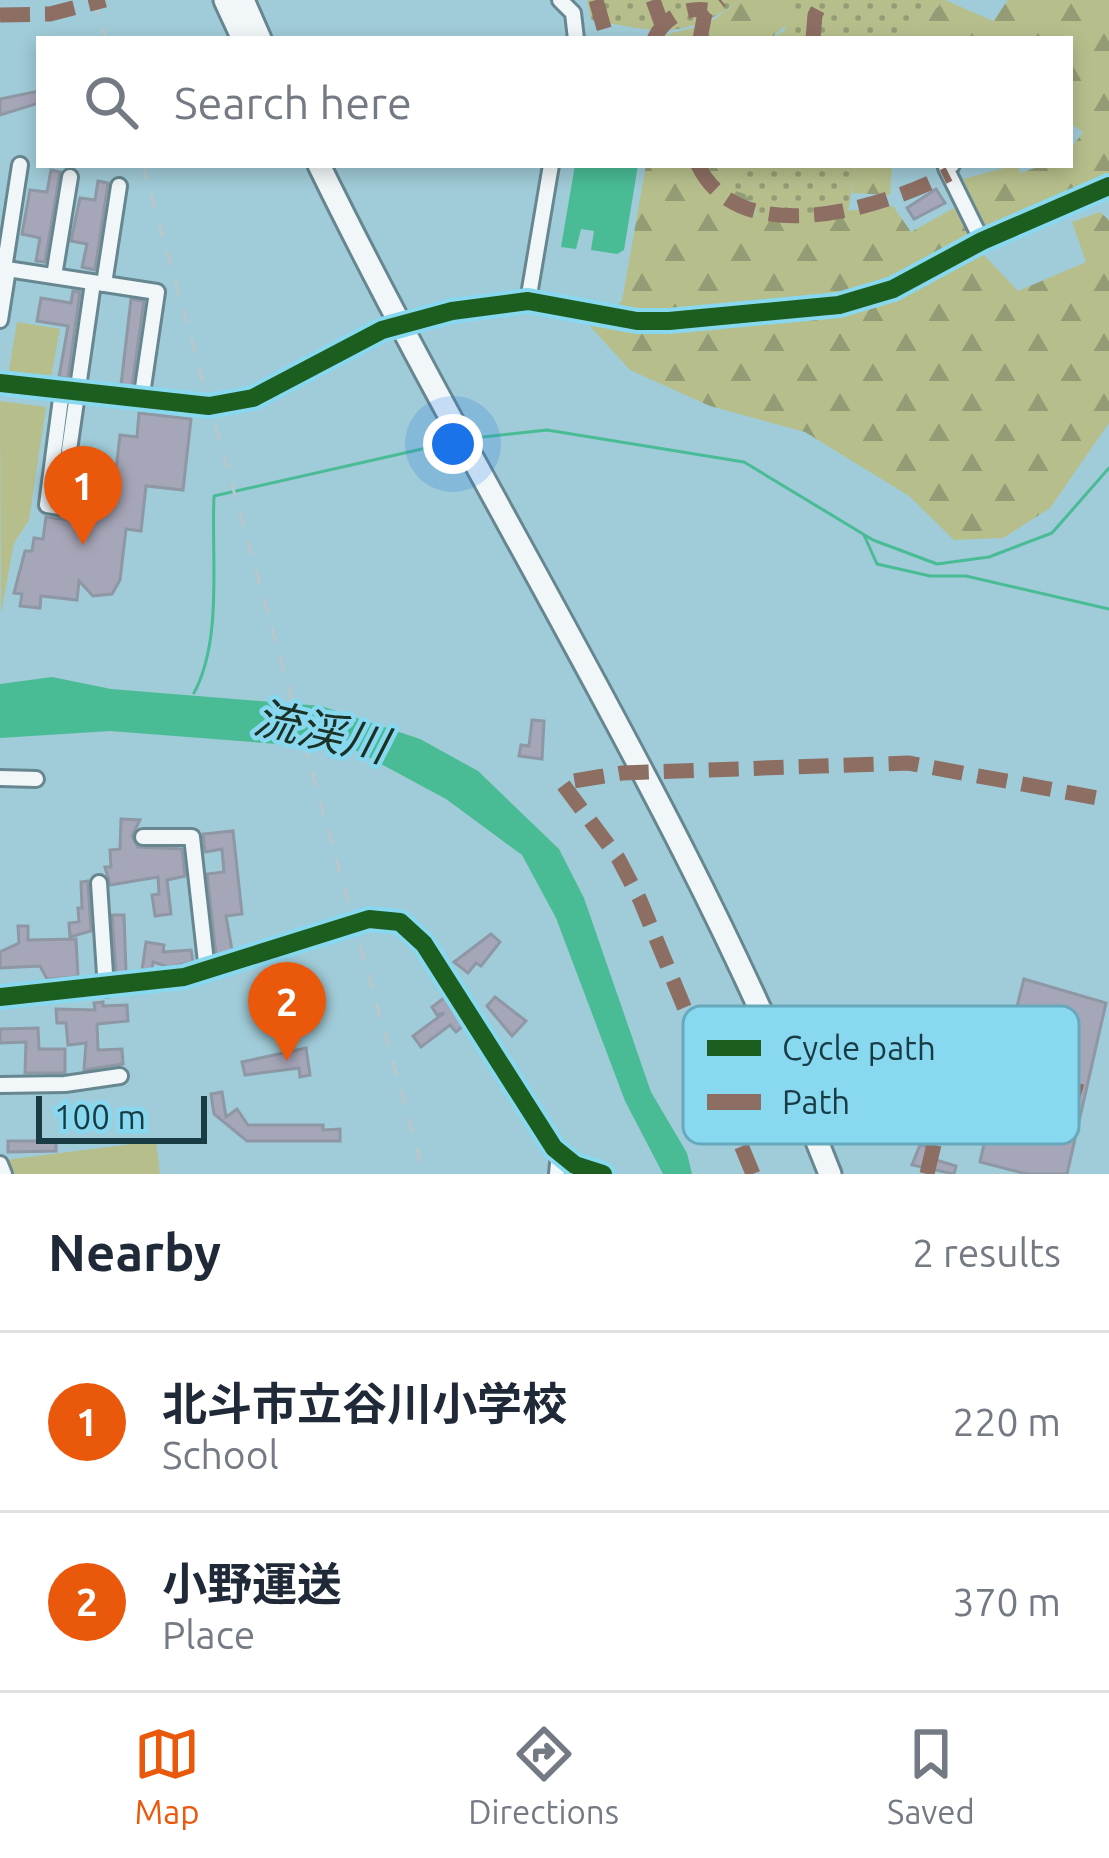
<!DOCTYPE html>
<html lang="en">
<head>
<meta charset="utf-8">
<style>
  :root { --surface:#fff; --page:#f6f6f7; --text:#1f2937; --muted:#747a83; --line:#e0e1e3; --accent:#ea580c }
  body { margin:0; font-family:Ubuntu,"Noto Sans JP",sans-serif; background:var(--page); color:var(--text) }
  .scale { position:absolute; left:36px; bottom:30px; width:171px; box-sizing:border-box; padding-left:12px; border:6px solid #183b44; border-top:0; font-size:33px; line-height:42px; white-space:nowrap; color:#183b44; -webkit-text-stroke:9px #88d8f0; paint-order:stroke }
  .you { position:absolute; left:453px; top:444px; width:42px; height:42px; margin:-30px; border:9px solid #fff; border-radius:50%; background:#1a73e8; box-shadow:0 0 0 18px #1a73e833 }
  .badge { display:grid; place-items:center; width:78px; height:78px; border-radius:50%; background:var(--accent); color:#fff; font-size:39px; font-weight:700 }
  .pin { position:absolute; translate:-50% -99px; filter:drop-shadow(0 3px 6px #0008) }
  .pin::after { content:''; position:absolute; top:63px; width:42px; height:36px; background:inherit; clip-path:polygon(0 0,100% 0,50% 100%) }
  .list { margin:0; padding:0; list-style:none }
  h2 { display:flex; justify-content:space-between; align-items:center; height:156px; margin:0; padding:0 48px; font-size:51px }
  h2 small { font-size:39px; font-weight:400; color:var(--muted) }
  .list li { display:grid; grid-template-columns:78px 1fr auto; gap:36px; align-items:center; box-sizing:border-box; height:180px; padding:0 48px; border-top:3px solid var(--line) }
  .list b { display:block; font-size:45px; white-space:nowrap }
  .list p { margin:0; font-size:39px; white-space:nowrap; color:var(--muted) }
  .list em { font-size:39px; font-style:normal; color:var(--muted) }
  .icon { flex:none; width:66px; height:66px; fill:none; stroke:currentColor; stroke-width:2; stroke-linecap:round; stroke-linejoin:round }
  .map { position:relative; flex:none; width:1109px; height:1174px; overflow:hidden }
  .search { position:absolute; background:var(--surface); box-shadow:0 6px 18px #0003; left:36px; right:36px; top:36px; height:132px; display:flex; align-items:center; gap:30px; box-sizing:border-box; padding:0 42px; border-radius:0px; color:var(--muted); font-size:45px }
  .sheet { height:516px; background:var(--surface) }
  nav { display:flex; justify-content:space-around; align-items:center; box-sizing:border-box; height:168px; border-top:3px solid var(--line); background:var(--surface); font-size:33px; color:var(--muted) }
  nav a { display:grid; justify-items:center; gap:6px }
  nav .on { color:var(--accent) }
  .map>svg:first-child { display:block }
</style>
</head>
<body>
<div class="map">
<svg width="1109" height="1174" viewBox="0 0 1109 1174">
  <defs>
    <pattern id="grass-dots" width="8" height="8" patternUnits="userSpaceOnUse" patternTransform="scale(3)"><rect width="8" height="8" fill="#b6bf8c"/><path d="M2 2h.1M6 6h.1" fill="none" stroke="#939c74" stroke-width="1.8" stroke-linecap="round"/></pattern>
    <pattern id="forest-firs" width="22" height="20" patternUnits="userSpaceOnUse" patternTransform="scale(3)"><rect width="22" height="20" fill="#b6bf8c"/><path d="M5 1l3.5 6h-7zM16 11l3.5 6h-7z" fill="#939c74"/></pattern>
  </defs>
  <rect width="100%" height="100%" fill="#a0cbd8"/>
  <!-- grass -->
  <g fill="url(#grass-dots)">
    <path d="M 587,0 L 741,0 C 683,41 658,32 591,20 Z"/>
    <path d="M 794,0 L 945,0 L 904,39 L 770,39 L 784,31 Z"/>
    <path d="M 732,165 L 856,165 L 848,213 L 759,220 L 752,202 L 726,188 Z"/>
  </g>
  <!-- forest -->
  <g fill="url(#forest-firs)">
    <path d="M 741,0 L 794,0 L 793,19 L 770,39 L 666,39 L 667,34 L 706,25 Z"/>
    <path d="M 945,0 L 993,21 L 1008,0 L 1109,0 L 1109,177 L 984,229 L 963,179 L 1016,165 L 1021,173 L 1043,165 L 1070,165 L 1070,150 L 1083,132 L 1070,123 L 1070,39 L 904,39 Z"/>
    <path d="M 646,165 L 732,165 L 726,188 L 745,194 L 759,220 L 893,206 L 911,232 L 954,208 L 983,254 L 1018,291 L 1086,262 L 1072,222 L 1100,212 L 1109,220 L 1109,423 L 1050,508 L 1003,538 L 954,540 L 909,496 L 805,432 L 710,406 L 630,370 L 590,326 L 622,301 Z"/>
    <path d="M 856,165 L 892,165 L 890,195 L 852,193 Z"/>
  </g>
  <!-- park -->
  <g fill="#b6bf8c">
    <path d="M 17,322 L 60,329 L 50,383 L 8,376 Z"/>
    <path d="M 0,401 L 46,407 L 29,520 L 14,543 L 1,613 Z"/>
    <path d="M 156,1141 L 160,1174 L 15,1174 L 5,1160 Z"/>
  </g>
  <!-- water -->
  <g fill="#49bc95">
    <path d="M 575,165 L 638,165 L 624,250 L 617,254 L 591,250 L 594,231 L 581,229 L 576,249 L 561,247 Z"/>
    <path d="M 52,677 L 111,689 L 321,706 L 420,739 L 478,771 L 559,849 L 584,898 L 651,1092 L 687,1153 L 692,1174 L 663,1174 L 625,1101 L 556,918 L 522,855 L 446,799 L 355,750 L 110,731 L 0,738 L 0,684 Z"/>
  </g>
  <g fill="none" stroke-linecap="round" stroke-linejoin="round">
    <!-- stream -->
    <g stroke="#49bc95" stroke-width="3">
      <path d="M 474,438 L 547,430 L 744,462 L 873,540 L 937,564 L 989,557 L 1052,533 L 1109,468"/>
      <path d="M 864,535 L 877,564 L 930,576 L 966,576 L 1109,609"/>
      <path d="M 194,693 C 223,639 211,556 214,496 L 453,442"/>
    </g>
  </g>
  <!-- building -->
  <g fill="#a6a6b9" stroke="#8e97a4" stroke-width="3">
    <path d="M 39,91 L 39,103 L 0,115 L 0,99 Z"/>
    <path d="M 51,170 L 60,172 L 45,262 L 36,261 L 40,238 L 22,234 L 30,190 L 47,192 Z"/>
    <path d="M 98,181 L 108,183 L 95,270 L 82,267 L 87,244 L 71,241 L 80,198 L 95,200 Z"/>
    <path d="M 936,189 L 945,203 L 914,219 L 907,208 Z"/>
    <path d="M 73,291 L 80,292 L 68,378 L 59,377 L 68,326 L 37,321 L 41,298 L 71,303 Z"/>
    <path d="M 131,299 L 144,301 L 132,386 L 121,385 Z"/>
    <path d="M 139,413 L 191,419 L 183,490 L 146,486 L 141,531 L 126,529 L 120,580 L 112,594 L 93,596 L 79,581 L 77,600 L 41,596 L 40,608 L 20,606 L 22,594 L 14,593 L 25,551 L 32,551 L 34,538 L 43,539 L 46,517 L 85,522 L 93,516 L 108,470 L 116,470 L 120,435 L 137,437 Z"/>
    <path d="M 532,720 L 544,721 L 542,759 L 519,756 L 521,745 L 529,746 Z"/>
    <path d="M 121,819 L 140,820 L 132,836 L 138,847 L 182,849 L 185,876 L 167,880 L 171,914 L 155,916 L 152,895 L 159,894 L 158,877 L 110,885 L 105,867 L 111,867 L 110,850 L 120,849 Z"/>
    <path d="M 233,831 L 242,914 L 226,916 L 232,950 L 216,955 L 207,874 L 224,872 L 222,849 L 205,852 L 203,834 Z"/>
    <path d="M 88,881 L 91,931 L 70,937 L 69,923 L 79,922 L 78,908 L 82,908 L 81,882 Z"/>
    <path d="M 112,915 L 124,915 L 126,972 L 116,973 Z"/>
    <path d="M 18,926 L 28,926 L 28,940 L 76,939 L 78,977 L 47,979 L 40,966 L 0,968 L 0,952 L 19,943 Z"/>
    <path d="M 491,934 L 500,942 L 481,966 L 476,963 L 468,973 L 454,962 Z"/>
    <path d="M 146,942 L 164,945 L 163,952 L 191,950 L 193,962 L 169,967 L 153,962 L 152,969 L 142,970 Z"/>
    <path d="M 1024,979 L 1106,1003 L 1067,1174 L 1027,1174 L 980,1162 L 993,1104 L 948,1091 L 953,1076 L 996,1089 Z"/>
    <path d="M 495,997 L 526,1021 L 512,1036 L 487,1006 Z"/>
    <path d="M 444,998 L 463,1026 L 456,1032 L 450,1025 L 421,1047 L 413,1036 L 444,1013 L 437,1015 L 432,1007 Z"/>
    <path d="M 103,1002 L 103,1006 L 127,1005 L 128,1021 L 97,1024 L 98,1050 L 122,1049 L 123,1064 L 84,1070 L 86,1043 L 68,1045 L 66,1023 L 57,1023 L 56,1009 L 95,1010 L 94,1003 Z"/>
    <path d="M 38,1028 L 39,1049 L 65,1049 L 65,1073 L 25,1073 L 26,1042 L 0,1043 L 0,1029 Z"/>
    <path d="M 306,1048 L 310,1075 L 300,1077 L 299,1068 L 245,1075 L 242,1062 Z"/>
    <path d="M 222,1092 L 226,1117 L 237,1109 L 248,1125 L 323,1125 L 323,1130 L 340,1129 L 340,1141 L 247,1141 L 214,1114 L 211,1094 Z"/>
    <path d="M 8,1141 L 56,1141 L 56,1151 L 8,1152 Z"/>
    <path d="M 920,1145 L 929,1147 L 926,1157 L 956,1166 L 954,1174 L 912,1165 Z"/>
  </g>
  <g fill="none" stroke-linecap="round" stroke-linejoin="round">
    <!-- minor casing -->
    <g stroke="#678790" stroke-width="20">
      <g id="minor">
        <path d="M 560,0 L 573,13 L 576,39"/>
        <path d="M 952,165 L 946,168 L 982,241"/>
        <path d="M 0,268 L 157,292 L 141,401"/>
        <path d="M 4,269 L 20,165"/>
        <path d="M 54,276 L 70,177"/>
        <path d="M 104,284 L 119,186"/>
        <path d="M 528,301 L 551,165"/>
        <path d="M 417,318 L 528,301 L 637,321 L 839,305 L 893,289 L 982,241 L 1109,186"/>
        <path d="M 0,320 L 8,269"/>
        <path d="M 0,383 L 197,407 C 265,402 322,362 382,330"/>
        <path d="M 62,391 L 47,505 L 78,510"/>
        <path d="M 69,450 L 93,283"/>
        <path d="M 0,778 L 36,779"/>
        <path d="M 143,837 L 192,837 L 207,971"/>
        <path d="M 99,883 L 106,989"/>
        <path d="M 0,997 L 184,977 L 369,919 L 400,922 L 424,944 L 554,1148 L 575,1165 L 603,1174"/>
        <path d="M 0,1085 L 65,1084 L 120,1076"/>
        <path d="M 0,1164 L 4,1174"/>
        <path d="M 557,1174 L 559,1153"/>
      </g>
    </g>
    <!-- highway casing -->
    <g stroke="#678790" stroke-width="27">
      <g id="highway">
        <path d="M 225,0 L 243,39"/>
        <path d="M 243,0 L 260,39"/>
        <path d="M 319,165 C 485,504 692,820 830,1174"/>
      </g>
    </g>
    <!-- minor -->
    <use href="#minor" stroke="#f1f7f9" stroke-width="14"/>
    <!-- highway -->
    <use href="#highway" stroke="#f1f7f9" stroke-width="21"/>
    <!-- rail -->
    <g stroke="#bac7ca" stroke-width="3" stroke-dasharray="15 15" stroke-linecap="butt">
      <path d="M 94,0 L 106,39"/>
      <path d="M 143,165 L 424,1174"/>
    </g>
    <!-- quiet -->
    <g stroke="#8d6e63" stroke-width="15" stroke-dasharray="30 15" stroke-linecap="butt">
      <path d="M 596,0 L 607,39"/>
      <path d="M 653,0 L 662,25"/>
      <path d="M 0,15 L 50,14 L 105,0"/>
      <path d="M 654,39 C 665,18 683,7 707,10"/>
      <path d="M 700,39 L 705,13 L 721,0"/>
      <path d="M 813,39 L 815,15 L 823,0"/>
      <path d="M 698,165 C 740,252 882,208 949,174"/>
      <path d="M 753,1174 L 640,900 L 618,858 L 562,783 L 622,773 L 908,763 L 1109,800"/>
      <path d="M 927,1174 L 954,1060 L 961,1055 L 1082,1092"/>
    </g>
    <!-- cycleway casing -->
    <g stroke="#88d8f0" stroke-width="26">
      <g id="cycleway">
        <path d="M 0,383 L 209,406 L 253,398 L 382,330 L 452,311 L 528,301 L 637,321 L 669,321 L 839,305 L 893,289 L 982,241 L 1109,186"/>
        <path d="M 0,997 L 184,977 L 369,919 L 400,922 L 424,944 L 554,1148 L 575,1165 L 603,1174"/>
      </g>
    </g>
    <!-- cycleway -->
    <use href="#cycleway" stroke="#1b5e20" stroke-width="18"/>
  </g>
  <g text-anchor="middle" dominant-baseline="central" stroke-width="9" stroke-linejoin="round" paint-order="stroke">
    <!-- water labels -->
    <g font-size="45" font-style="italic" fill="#1b3125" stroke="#88d8f0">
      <text transform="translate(321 731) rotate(13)">流渓川</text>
    </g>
  </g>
  <!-- legend -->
  <rect x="683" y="1006" width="396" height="138" rx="18" fill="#88d8f0" stroke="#66a9bc" stroke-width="3"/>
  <rect x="707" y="1040" width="54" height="16" fill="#1b5e20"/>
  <rect x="707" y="1094" width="54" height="16" fill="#8d6e63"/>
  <g font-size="33" fill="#183b44">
    <text x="782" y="1060">Cycle path</text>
    <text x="782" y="1114">Path</text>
  </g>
</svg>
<div class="scale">100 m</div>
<div class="you"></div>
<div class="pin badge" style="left:83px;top:545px">1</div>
<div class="pin badge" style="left:287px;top:1061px">2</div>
<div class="search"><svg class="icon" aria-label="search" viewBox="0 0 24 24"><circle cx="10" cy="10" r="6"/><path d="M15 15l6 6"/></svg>Search here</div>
</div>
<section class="sheet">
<h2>Nearby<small>2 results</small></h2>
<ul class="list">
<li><span class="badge">1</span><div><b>北斗市立谷川小学校</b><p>School</p></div><em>220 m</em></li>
<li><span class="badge">2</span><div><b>小野運送</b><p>Place</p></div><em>370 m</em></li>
</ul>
</section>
<nav>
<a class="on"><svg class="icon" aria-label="map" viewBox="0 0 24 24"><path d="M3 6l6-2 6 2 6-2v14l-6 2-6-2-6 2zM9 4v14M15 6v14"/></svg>Map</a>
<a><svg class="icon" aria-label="directions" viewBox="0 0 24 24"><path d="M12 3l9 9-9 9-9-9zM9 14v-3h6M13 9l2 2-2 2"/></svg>Directions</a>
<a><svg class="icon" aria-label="saved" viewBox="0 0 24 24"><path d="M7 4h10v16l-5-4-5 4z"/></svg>Saved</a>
</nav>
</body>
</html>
